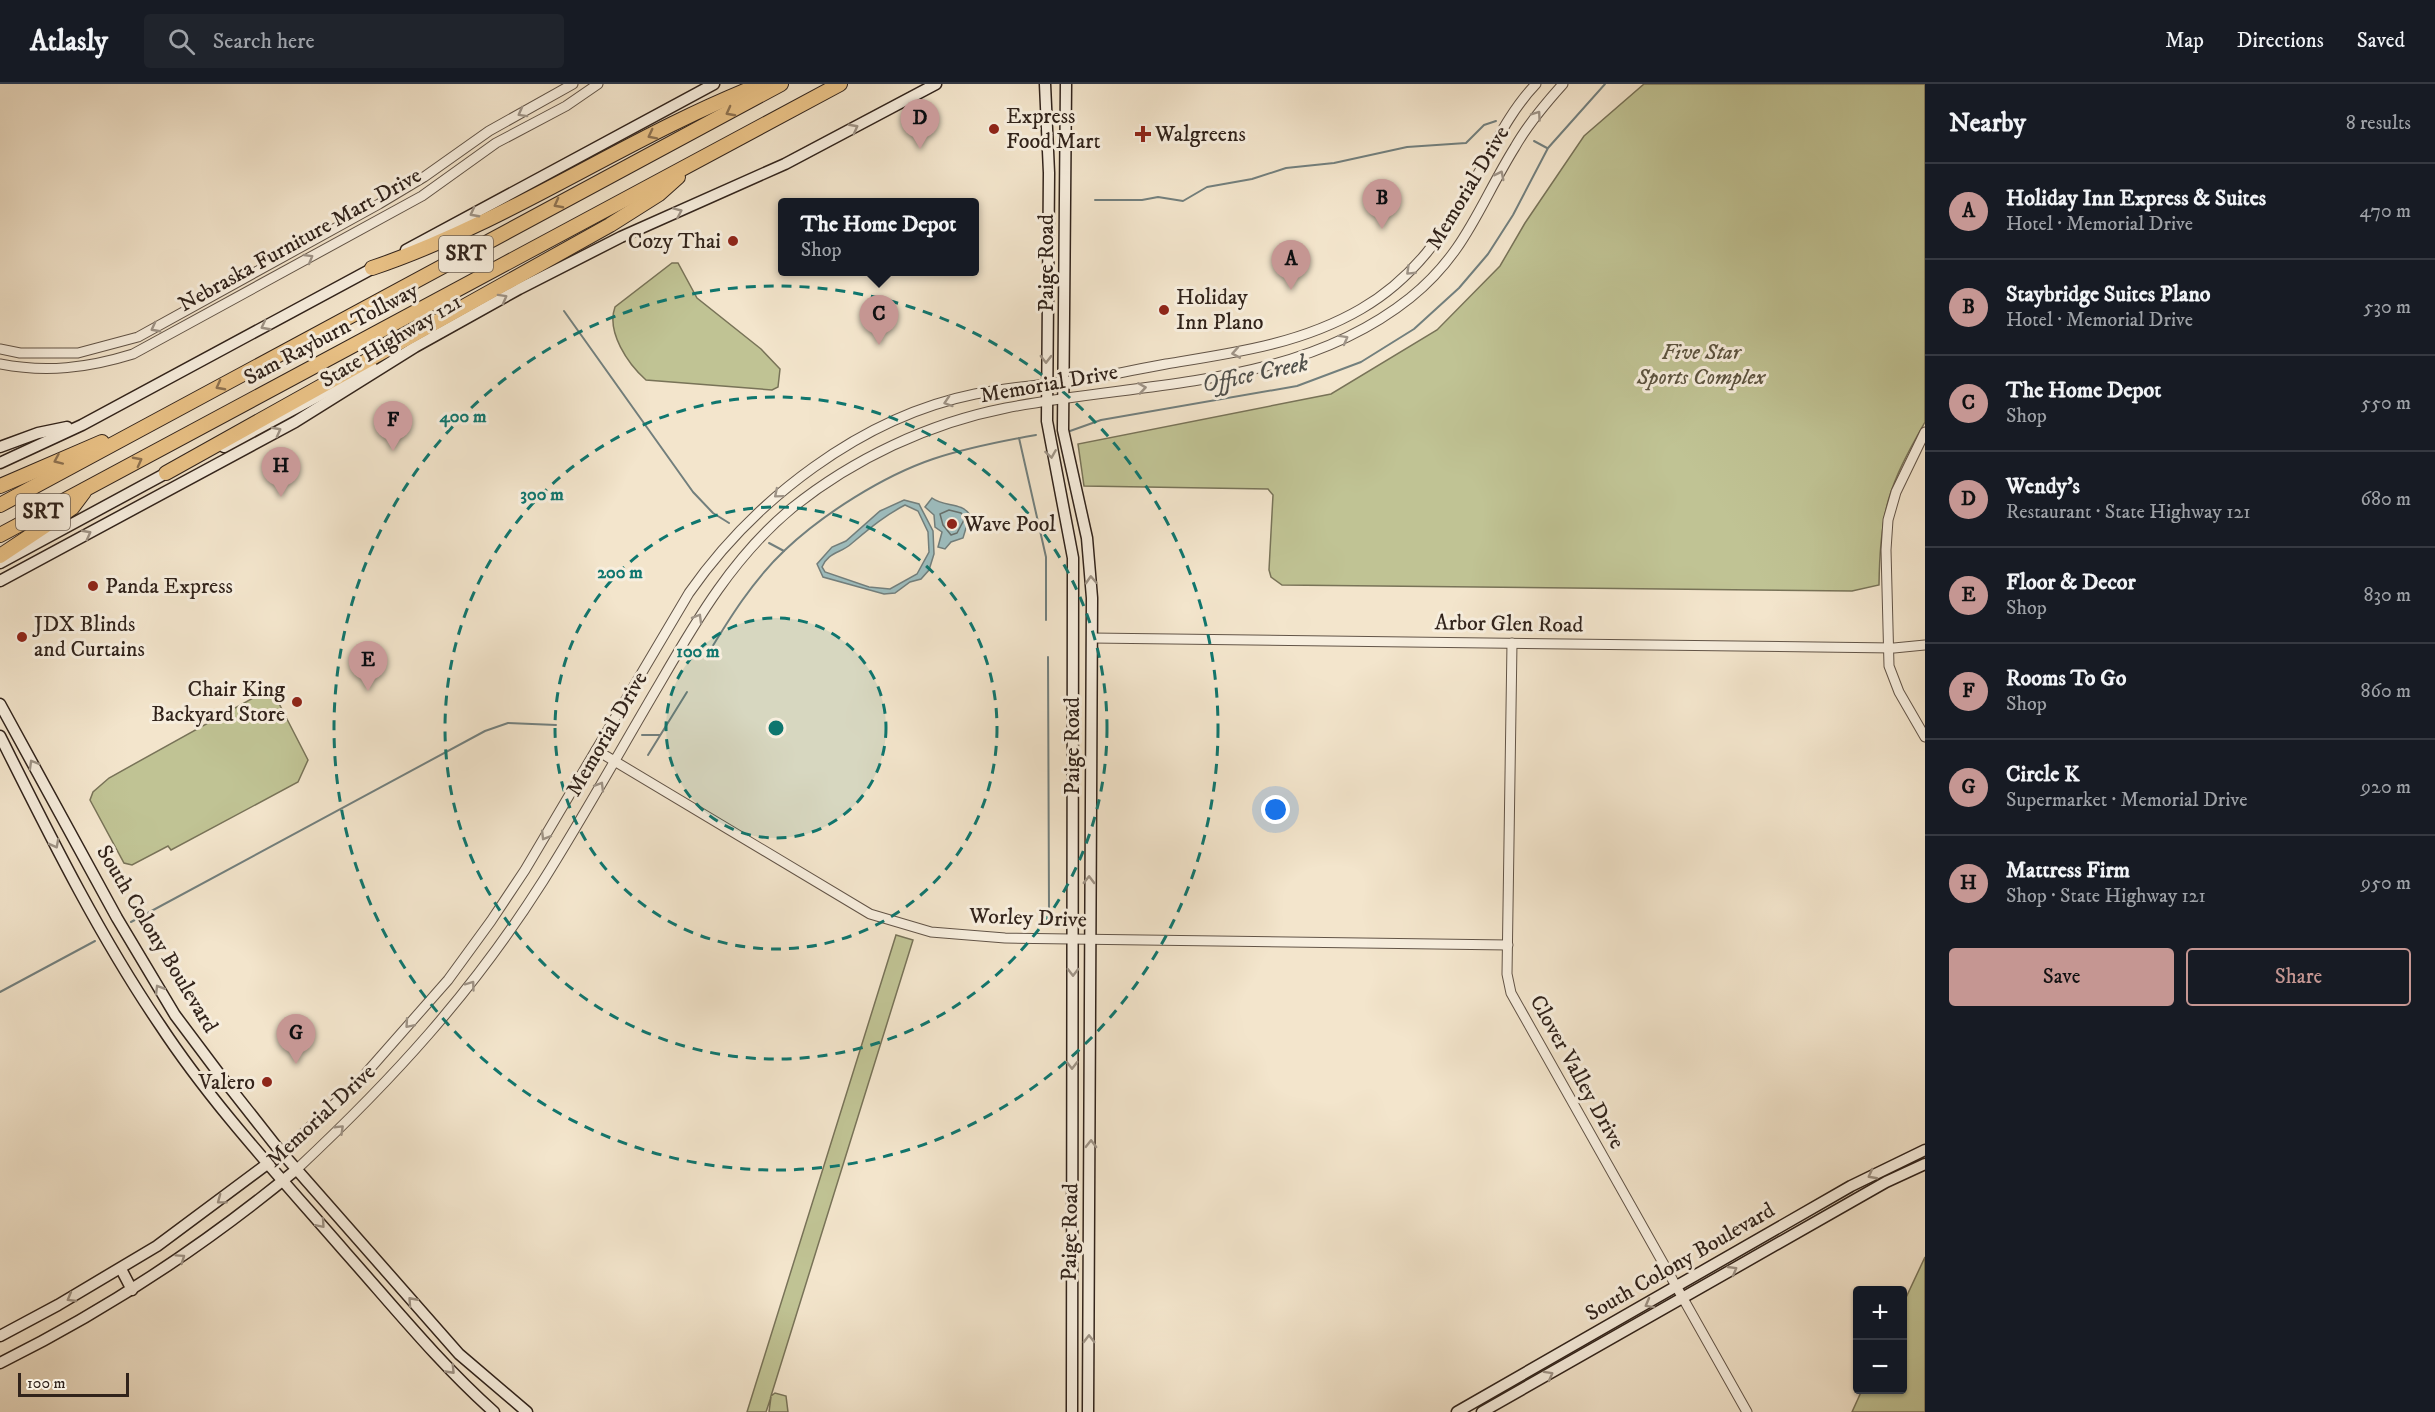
<!DOCTYPE html>
<html lang="en">
<head>
<meta charset="utf-8">
<style>
  :root { --surface:#171b24; --page:#20242c; --text:#f1f3f6; --muted:#9ea1a6; --line:#363941; --accent:#c59692 }
  body { margin:0; font-family:"IM FELL DW Pica",serif; background:var(--page); color:var(--text) }
  .controls { position:absolute; right:18px; bottom:18px; display:grid; overflow:hidden; border-radius:6px; box-shadow:0 2px 4px #0004 }
  .controls button { width:54px; height:54px; display:grid; place-items:center; padding:0; border:0; border-bottom:2px solid var(--line); background:var(--surface); color:var(--text); font:30px sans-serif }
  .scale { position:absolute; left:18px; bottom:15px; width:111px; box-sizing:border-box; padding-left:6px; border:3px solid #31231b; border-top:0; font-size:16px; line-height:21px; white-space:nowrap; color:#31231b; -webkit-text-stroke:4px #f7eede; paint-order:stroke }
  .you { position:absolute; left:1276px; top:726px; width:21px; height:21px; margin:-15px; border:4px solid #fff; border-radius:50%; background:#1a73e8; box-shadow:0 0 0 9px #1a73e833 }
  .badge { display:grid; place-items:center; width:39px; height:39px; border-radius:50%; background:var(--accent); color:#111; font-size:20px; font-weight:700 }
  .pin { position:absolute; translate:-50% -50px; filter:drop-shadow(0 2px 3px #0008) }
  .pin::after { content:''; position:absolute; top:32px; width:21px; height:18px; background:inherit; clip-path:polygon(0 0,100% 0,50% 100%) }
  .popup { position:absolute; left:778px; top:114px; width:201px; height:78px; box-sizing:border-box; display:grid; place-content:center; border-radius:6px; background:var(--surface); filter:drop-shadow(0 2px 4px #0005); font-size:20px; white-space:nowrap; color:var(--muted) }
  .popup b { font-size:22px; color:var(--text) }
  .popup::after { content:''; position:absolute; left:50%; top:100%; margin-left:-12px; border:12px solid transparent; border-top-color:var(--surface) }
  .list { margin:0; padding:0; list-style:none }
  h2 { display:flex; justify-content:space-between; align-items:center; height:78px; margin:0; padding:0 24px; font-size:26px }
  h2 small { font-size:20px; font-weight:400; color:var(--muted) }
  .list li { display:grid; grid-template-columns:39px 1fr auto; gap:18px; align-items:center; box-sizing:border-box; height:96px; padding:0 24px; border-top:2px solid var(--line) }
  .list b { display:block; font-size:22px; white-space:nowrap }
  .list p { margin:0; font-size:20px; white-space:nowrap; color:var(--muted) }
  .list em { font-size:20px; font-style:normal; color:var(--muted) }
  .actions { display:flex; gap:12px; padding:18px 24px }
  .actions a { flex:1; padding:14px 0; border:2px solid var(--accent); border-radius:6px; text-align:center; font-size:21px; color:var(--accent) }
  .actions .main { background:var(--accent); color:#111 }
  .icon { flex:none; width:33px; height:33px; fill:none; stroke:currentColor; stroke-width:2; stroke-linecap:round; stroke-linejoin:round }
  .map { position:relative; flex:none; width:1925px; height:1328px; overflow:hidden }
  header { display:flex; align-items:center; gap:36px; box-sizing:border-box; height:84px; padding:0 30px; background:var(--surface); border-bottom:2px solid var(--line) }
  header strong { font-size:28px }
  nav { display:flex; gap:33px; margin-inline-start:auto; font-size:21px }
  .search { width:420px; height:54px; background:var(--page); display:flex; align-items:center; gap:15px; box-sizing:border-box; padding:0 21px; border-radius:6px; color:var(--muted); font-size:22px }
  main { display:flex }
  aside { flex:1; background:var(--surface) }
  .map>svg:first-child { display:block }
</style>
</head>
<body>
<header>
<strong>Atlasly</strong>
<div class="search"><svg class="icon" aria-label="search" viewBox="0 0 24 24"><circle cx="10" cy="10" r="6"/><path d="M15 15l6 6"/></svg>Search here</div>
<nav><a>Map</a><a>Directions</a><a>Saved</a></nav>
</header>
<main>
<div class="map">
<svg width="1925" height="1328" viewBox="0 0 1925 1328">
  <rect width="100%" height="100%" fill="#f3e5cc"/>
  <filter id="stains"><feTurbulence type="fractalNoise" baseFrequency=".00333" numOctaves="4"/><feColorMatrix values="0 0 0 0 .2 0 0 0 0 .09 0 0 0 0 .02 0 0 0 .5 -.17"/></filter>
  <radialGradient id="worn" r=".72"><stop offset=".6" stop-color="#630" stop-opacity="0"/><stop offset="1" stop-color="#630" stop-opacity=".3"/></radialGradient>
  <!-- green -->
  <g fill="#c0c394" stroke="#787358" stroke-width="1.5">
    <path d="M 1644,0 L 1925,0 L 1925,338 C 1888,403 1880,426 1879,501 L 1852,507 L 1282,501 L 1271,493 L 1269,486 L 1273,411 L 1268,405 L 1084,402 L 1078,360 L 1331,310 L 1437,246 L 1500,182 L 1525,139 L 1584,52 Z"/>
    <path d="M 672,179 L 678,179 L 697,214 L 761,265 L 780,285 L 778,303 L 772,306 L 646,296 C 628,280 606,248 615,223 Z"/>
    <path d="M 271,604 L 308,676 L 298,698 L 171,766 L 168,762 L 132,781 L 124,779 L 90,716 L 93,708 L 109,694 Z"/>
    <path d="M 896,851 L 913,856 L 771,1312 L 775,1309 L 786,1312 L 788,1328 L 769,1328 L 771,1313 L 766,1328 L 747,1328 Z"/>
    <path d="M 1925,1173 L 1925,1328 L 1852,1328 L 1862,1306 L 1902,1306 L 1903,1220 Z"/>
  </g>
  <!-- water -->
  <g fill="#9dbdbe" stroke="#727f7d" stroke-width="1.5" fill-rule="evenodd">
    <path d="M 932,414 C 944,423 962,418 970,431 L 963,454 L 951,458 L 945,465 L 938,463 L 942,448 L 935,443 L 934,431 L 925,423 Z"/>
    <path d="M 904,416 L 919,420 L 933,447 L 934,470 L 929,486 L 921,495 L 910,498 L 895,509 L 884,510 L 823,493 L 817,480 L 832,463 L 846,457 L 880,427 ZM 905,421 L 918,427 L 928,448 L 929,468 L 917,490 L 890,505 L 869,503 L 825,488 L 822,483 C 828,468 841,469 851,460 C 869,445 884,432 905,421 Z"/>
  </g>
  <g fill="none" stroke-linecap="round" stroke-linejoin="round">
    <!-- shore -->
    <path stroke="#67706c" stroke-width="1.5" d="M 949,426 L 961,429 L 965,434 L 957,449 L 951,451 L 943,441 L 940,430 Z"/>
    <!-- stream -->
    <g stroke="#727f7d" stroke-width="2">
      <path d="M 1534,57 L 1547,64"/>
      <path d="M 1095,116 L 1142,116 L 1158,113 L 1183,117 L 1207,103 L 1252,95 L 1286,84 L 1334,79 L 1407,63 L 1466,59 L 1484,41 L 1496,37"/>
      <path d="M 564,227 L 693,408 L 713,429 L 729,439"/>
      <path d="M 1070,347 L 1101,336 L 1297,302 L 1361,278 L 1414,245 L 1459,204 L 1488,170 L 1513,131 L 1548,64 L 1605,0"/>
      <path d="M 1019,354 L 1046,473 L 1046,536"/>
      <path d="M 769,459 L 784,467"/>
      <path d="M 706,573 C 729,535 753,496 785,466 C 823,430 883,392 933,375 C 966,364 1002,357 1036,351"/>
      <path d="M 1048,573 L 1049,825"/>
      <path d="M 642,651 L 660,651"/>
      <path d="M 648,671 L 687,608"/>
      <path d="M 131,838 L 485,647 L 508,639 L 556,641"/>
      <path d="M 0,908 L 95,857"/>
    </g>
    <!-- tertiary casing -->
    <g stroke="#625447" stroke-width="11">
      <g id="tertiary">
        <path d="M 0,265 L 20,269 L 78,269 L 138,253 L 379,120 L 424,93 L 489,47 L 573,0"/>
        <path d="M 0,280 C 46,289 88,284 133,270 L 422,112 L 496,59 L 566,22 L 598,0"/>
        <path d="M 1925,348 L 1896,408 L 1888,436 L 1886,466 L 1889,582 L 1899,608 L 1925,653"/>
        <path d="M 1092,554 L 1894,564 L 1925,561"/>
        <path d="M 1512,559 L 1507,890 L 1511,909 L 1747,1328"/>
        <path d="M 596,666 L 870,830 L 931,848 L 1005,854 L 1508,861"/>
        <path d="M 282,1069 L 360,996 L 448,896 L 491,837 L 525,786 L 689,509 C 754,416 861,333 975,310 C 1009,303 1044,301 1079,296 C 1108,292 1137,285 1166,280 C 1234,269 1301,260 1361,225 C 1413,195 1446,148 1474,97 C 1493,64 1509,28 1536,0"/>
        <path d="M 297,1085 C 393,995 472,909 543,797 C 584,732 621,665 660,599 C 697,535 734,472 792,424 C 853,375 929,339 1006,324 C 1142,297 1296,305 1410,214 C 1466,169 1479,121 1515,63 C 1528,40 1545,20 1563,0"/>
      </g>
    </g>
    <!-- secondary casing -->
    <g stroke="#31231b" stroke-width="13">
      <g id="secondary">
        <path d="M 1045,0 L 1049,89 L 1047,337 L 1073,474 L 1072,1328"/>
        <path d="M 1066,0 L 1063,346 L 1087,454 L 1092,514 L 1088,1328"/>
        <path d="M 406,166 L 714,0"/>
        <path d="M 0,363 L 38,349 L 67,343"/>
        <path d="M 224,363 L 372,283"/>
        <path d="M 0,379 L 82,341 L 377,182"/>
        <path d="M 0,479 L 172,386"/>
        <path d="M 0,497 L 295,338 L 415,263 L 519,205 L 621,153 L 785,80 L 936,0"/>
        <path d="M 0,620 L 117,834 L 175,931 L 220,991 L 276,1062 L 459,1270 L 527,1328"/>
        <path d="M 0,652 C 49,750 98,850 160,941 C 214,1023 282,1095 346,1169 C 394,1223 440,1280 494,1328"/>
        <path d="M 121,1185 L 132,1206"/>
        <path d="M 0,1252 L 58,1221 L 157,1162 L 282,1069"/>
        <path d="M 0,1279 C 107,1226 205,1161 297,1085"/>
        <path d="M 1457,1328 L 1851,1102 L 1925,1066"/>
        <path d="M 1482,1328 L 1886,1098 L 1925,1080"/>
      </g>
    </g>
    <!-- motorway casing -->
    <g stroke="#31231b" stroke-width="16">
      <g id="motorway">
        <path d="M 372,184 C 509,138 628,52 762,0"/>
        <path d="M 166,389 L 610,141 L 659,110 L 678,93"/>
        <path d="M 0,402 L 102,358"/>
        <path d="M 0,421 L 781,0"/>
        <path d="M 0,451 L 840,0"/>
        <path d="M 0,472 L 72,424 L 84,408"/>
      </g>
    </g>
    <!-- tertiary -->
    <use href="#tertiary" stroke="#f7eede" stroke-width="9"/>
    <!-- secondary -->
    <use href="#secondary" stroke="#f7eede" stroke-width="10"/>
    <!-- motorway -->
    <use href="#motorway" stroke="#eac286" stroke-width="14"/>
  </g>
  <!-- one-way arrows -->
  <defs><path id="oneway-chevron" d="M-2-3.5L2.5 0L-2 3.5" fill="none" stroke-width="1.6" stroke-linecap="round" stroke-linejoin="round" transform="scale(1.5)"/></defs>
  <g stroke="#8e7250">
    <use href="#oneway-chevron" transform="translate(730 28) rotate(152)"/>
    <use href="#oneway-chevron" transform="translate(652 51) rotate(153)"/>
    <use href="#oneway-chevron" transform="translate(558 120) rotate(152)"/>
    <use href="#oneway-chevron" transform="translate(220 302) rotate(152)"/>
    <use href="#oneway-chevron" transform="translate(58 376) rotate(156)"/>
    <use href="#oneway-chevron" transform="translate(138 377) rotate(-28)"/>
  </g>
  <g stroke="#9e9386">
    <use href="#oneway-chevron" transform="translate(522 29) rotate(151)"/>
    <use href="#oneway-chevron" transform="translate(1537 31) rotate(-55)"/>
    <use href="#oneway-chevron" transform="translate(854 44) rotate(-28)"/>
    <use href="#oneway-chevron" transform="translate(1500 91) rotate(-63)"/>
    <use href="#oneway-chevron" transform="translate(678 128) rotate(-24)"/>
    <use href="#oneway-chevron" transform="translate(474 129) rotate(152)"/>
    <use href="#oneway-chevron" transform="translate(309 174) rotate(-30)"/>
    <use href="#oneway-chevron" transform="translate(1410 187) rotate(136)"/>
    <use href="#oneway-chevron" transform="translate(503 214) rotate(-29)"/>
    <use href="#oneway-chevron" transform="translate(265 242) rotate(152)"/>
    <use href="#oneway-chevron" transform="translate(155 244) rotate(152)"/>
    <use href="#oneway-chevron" transform="translate(1344 255) rotate(-29)"/>
    <use href="#oneway-chevron" transform="translate(1236 269) rotate(170)"/>
    <use href="#oneway-chevron" transform="translate(1046 275) rotate(90)"/>
    <use href="#oneway-chevron" transform="translate(1142 304) rotate(-9)"/>
    <use href="#oneway-chevron" transform="translate(948 318) rotate(162)"/>
    <use href="#oneway-chevron" transform="translate(277 347) rotate(-28)"/>
    <use href="#oneway-chevron" transform="translate(1051 370) rotate(81)"/>
    <use href="#oneway-chevron" transform="translate(778 410) rotate(140)"/>
    <use href="#oneway-chevron" transform="translate(87 450) rotate(-28)"/>
    <use href="#oneway-chevron" transform="translate(1091 496) rotate(-93)"/>
    <use href="#oneway-chevron" transform="translate(698 534) rotate(-60)"/>
    <use href="#oneway-chevron" transform="translate(33 680) rotate(-120)"/>
    <use href="#oneway-chevron" transform="translate(600 702) rotate(-59)"/>
    <use href="#oneway-chevron" transform="translate(545 752) rotate(121)"/>
    <use href="#oneway-chevron" transform="translate(55 760) rotate(62)"/>
    <use href="#oneway-chevron" transform="translate(1089 796) rotate(-89)"/>
    <use href="#oneway-chevron" transform="translate(1073 888) rotate(90)"/>
    <use href="#oneway-chevron" transform="translate(471 901) rotate(-54)"/>
    <use href="#oneway-chevron" transform="translate(159 905) rotate(-121)"/>
    <use href="#oneway-chevron" transform="translate(409 940) rotate(131)"/>
    <use href="#oneway-chevron" transform="translate(1072 981) rotate(90)"/>
    <use href="#oneway-chevron" transform="translate(340 1045) rotate(-44)"/>
    <use href="#oneway-chevron" transform="translate(1091 1060) rotate(-89)"/>
    <use href="#oneway-chevron" transform="translate(1872 1091) rotate(152)"/>
    <use href="#oneway-chevron" transform="translate(221 1116) rotate(143)"/>
    <use href="#oneway-chevron" transform="translate(321 1140) rotate(49)"/>
    <use href="#oneway-chevron" transform="translate(181 1174) rotate(-35)"/>
    <use href="#oneway-chevron" transform="translate(1733 1186) rotate(-30)"/>
    <use href="#oneway-chevron" transform="translate(71 1214) rotate(150)"/>
    <use href="#oneway-chevron" transform="translate(412 1217) rotate(-132)"/>
    <use href="#oneway-chevron" transform="translate(1649 1220) rotate(151)"/>
    <use href="#oneway-chevron" transform="translate(1089 1255) rotate(-90)"/>
    <use href="#oneway-chevron" transform="translate(451 1286) rotate(46)"/>
    <use href="#oneway-chevron" transform="translate(1549 1291) rotate(-29)"/>
  </g>
  <!-- distance rings -->
  <circle cx="776" cy="644" r="110" fill="#0f766e" fill-opacity=".12"/>
  <g fill="none" stroke="#0f766e" stroke-width="3" stroke-dasharray="10 8">
    <circle cx="776" cy="644" r="110"/>
    <circle cx="776" cy="644" r="221"/>
    <circle cx="776" cy="644" r="331"/>
    <circle cx="776" cy="644" r="442"/>
  </g>
  <!-- markers -->
  <g fill="#8f2418" stroke="#f7eede" stroke-width="2">
    <circle cx="994" cy="45" r="6"/>
    <path d="M1140 41h6v6h6v6h-6v6h-6v-6h-6v-6h6z"/>
    <circle cx="733" cy="157" r="6"/>
    <circle cx="1164" cy="226" r="6"/>
    <circle cx="952" cy="440" r="6"/>
    <circle cx="93" cy="502" r="6"/>
    <circle cx="22" cy="553" r="6"/>
    <circle cx="297" cy="618" r="6"/>
    <circle cx="267" cy="998" r="6"/>
  </g>
  <g text-anchor="middle" dominant-baseline="central" stroke-width="6" stroke-linejoin="round" paint-order="stroke">
    <!-- shield labels -->
    <g fill="#f7eede" stroke="#6c6056" stroke-width="1.5">
      <rect x="439" y="152" width="54" height="36" rx="4.5"/>
      <rect x="16" y="410" width="54" height="36" rx="4.5"/>
    </g>
    <g font-size="21" font-weight="bold" fill="#31231b">
      <text x="466" y="170">SRT</text>
      <text x="43" y="428">SRT</text>
    </g>
    <!-- poi labels -->
    <g font-size="22" fill="#31231b" stroke="#f7eede" text-anchor="start">
      <text x="1006" y="32">Express<tspan x="1006" dy="25">Food Mart</tspan></text>
      <text x="1155" y="50">Walgreens</text>
      <text x="721" y="157" text-anchor="end">Cozy Thai</text>
      <text x="1176" y="213">Holiday<tspan x="1176" dy="25">Inn Plano</tspan></text>
      <text x="964" y="440">Wave Pool</text>
      <text x="105" y="502">Panda Express</text>
      <text x="34" y="540">JDX Blinds<tspan x="34" dy="25">and Curtains</tspan></text>
      <text x="285" y="605" text-anchor="end">Chair King<tspan x="285" dy="25">Backyard Store</tspan></text>
      <text x="255" y="998" text-anchor="end">Valero</text>
    </g>
    <!-- street labels -->
    <g font-size="22" fill="#31231b" stroke="#f7eede">
      <text transform="translate(1468 104) rotate(-59)">Memorial Drive</text>
      <text transform="translate(300 156) rotate(-29)">Nebraska Furniture Mart Drive</text>
      <text transform="translate(1046 179) rotate(-90)">Paige Road</text>
      <text transform="translate(331 250) rotate(-28)">Sam Rayburn Tollway</text>
      <text transform="translate(391 257) rotate(-31)">State Highway 121</text>
      <text transform="translate(1049 300) rotate(-10)">Memorial Drive</text>
      <text transform="translate(1509 540) rotate(1)">Arbor Glen Road</text>
      <text transform="translate(607 650) rotate(-60)">Memorial Drive</text>
      <text transform="translate(1072 662) rotate(-90)">Paige Road</text>
      <text transform="translate(1028 834) rotate(2)">Worley Drive</text>
      <text transform="translate(157 855) rotate(59)">South Colony Boulevard</text>
      <text transform="translate(1577 988) rotate(61)">Clover Valley Drive</text>
      <text transform="translate(321 1032) rotate(-43)">Memorial Drive</text>
      <text transform="translate(1070 1148) rotate(-89)">Paige Road</text>
      <text transform="translate(1680 1178) rotate(-30)">South Colony Boulevard</text>
    </g>
    <!-- park labels -->
    <g font-size="22" font-style="italic" fill="#5c533f" stroke="#f7eede">
      <text x="1701" y="268">Five Star<tspan x="1701" dy="25">Sports Complex</tspan></text>
    </g>
    <!-- water labels -->
    <g font-size="24" font-style="italic" fill="#51514c" stroke="#f7eede">
      <text transform="translate(1255 290) rotate(-12)">Office Creek</text>
    </g>
  </g>
  <circle cx="776" cy="644" r="9" fill="#0f766e" stroke="#f7eede" stroke-width="3"/>
  <g font-size="18" text-anchor="middle" font-weight="bold" fill="#0f766e" stroke="#f7eede" stroke-width="6" stroke-linejoin="round" paint-order="stroke">
    <text x="463" y="338">400 m</text>
    <text x="542" y="416">300 m</text>
    <text x="620" y="494">200 m</text>
    <text x="698" y="573">100 m</text>
  </g>
  <rect width="100%" height="100%" filter="url(#stains)"/>
  <rect width="100%" height="100%" fill="url(#worn)"/>
</svg>
<div class="controls">
<button>+</button>
<button>−</button>
</div>
<div class="scale">100 m</div>
<div class="you"></div>
<div class="pin badge" style="left:1291px;top:206px">A</div>
<div class="pin badge" style="left:1382px;top:145px">B</div>
<div class="pin badge" style="left:879px;top:261px">C</div>
<div class="popup"><b>The Home Depot</b>Shop</div>
<div class="pin badge" style="left:920px;top:65px">D</div>
<div class="pin badge" style="left:368px;top:607px">E</div>
<div class="pin badge" style="left:393px;top:367px">F</div>
<div class="pin badge" style="left:296px;top:980px">G</div>
<div class="pin badge" style="left:281px;top:413px">H</div>
</div>
<aside>
<h2>Nearby<small>8 results</small></h2>
<ul class="list">
<li><span class="badge">A</span><div><b>Holiday Inn Express &amp; Suites</b><p>Hotel · Memorial Drive</p></div><em>470 m</em></li>
<li><span class="badge">B</span><div><b>Staybridge Suites Plano</b><p>Hotel · Memorial Drive</p></div><em>530 m</em></li>
<li><span class="badge">C</span><div><b>The Home Depot</b><p>Shop</p></div><em>550 m</em></li>
<li><span class="badge">D</span><div><b>Wendy's</b><p>Restaurant · State Highway 121</p></div><em>680 m</em></li>
<li><span class="badge">E</span><div><b>Floor &amp; Decor</b><p>Shop</p></div><em>830 m</em></li>
<li><span class="badge">F</span><div><b>Rooms To Go</b><p>Shop</p></div><em>860 m</em></li>
<li><span class="badge">G</span><div><b>Circle K</b><p>Supermarket · Memorial Drive</p></div><em>920 m</em></li>
<li><span class="badge">H</span><div><b>Mattress Firm</b><p>Shop · State Highway 121</p></div><em>950 m</em></li>
</ul>
<div class="actions"><a class="main">Save</a><a>Share</a></div>
</aside>
</main>
</body>
</html>
